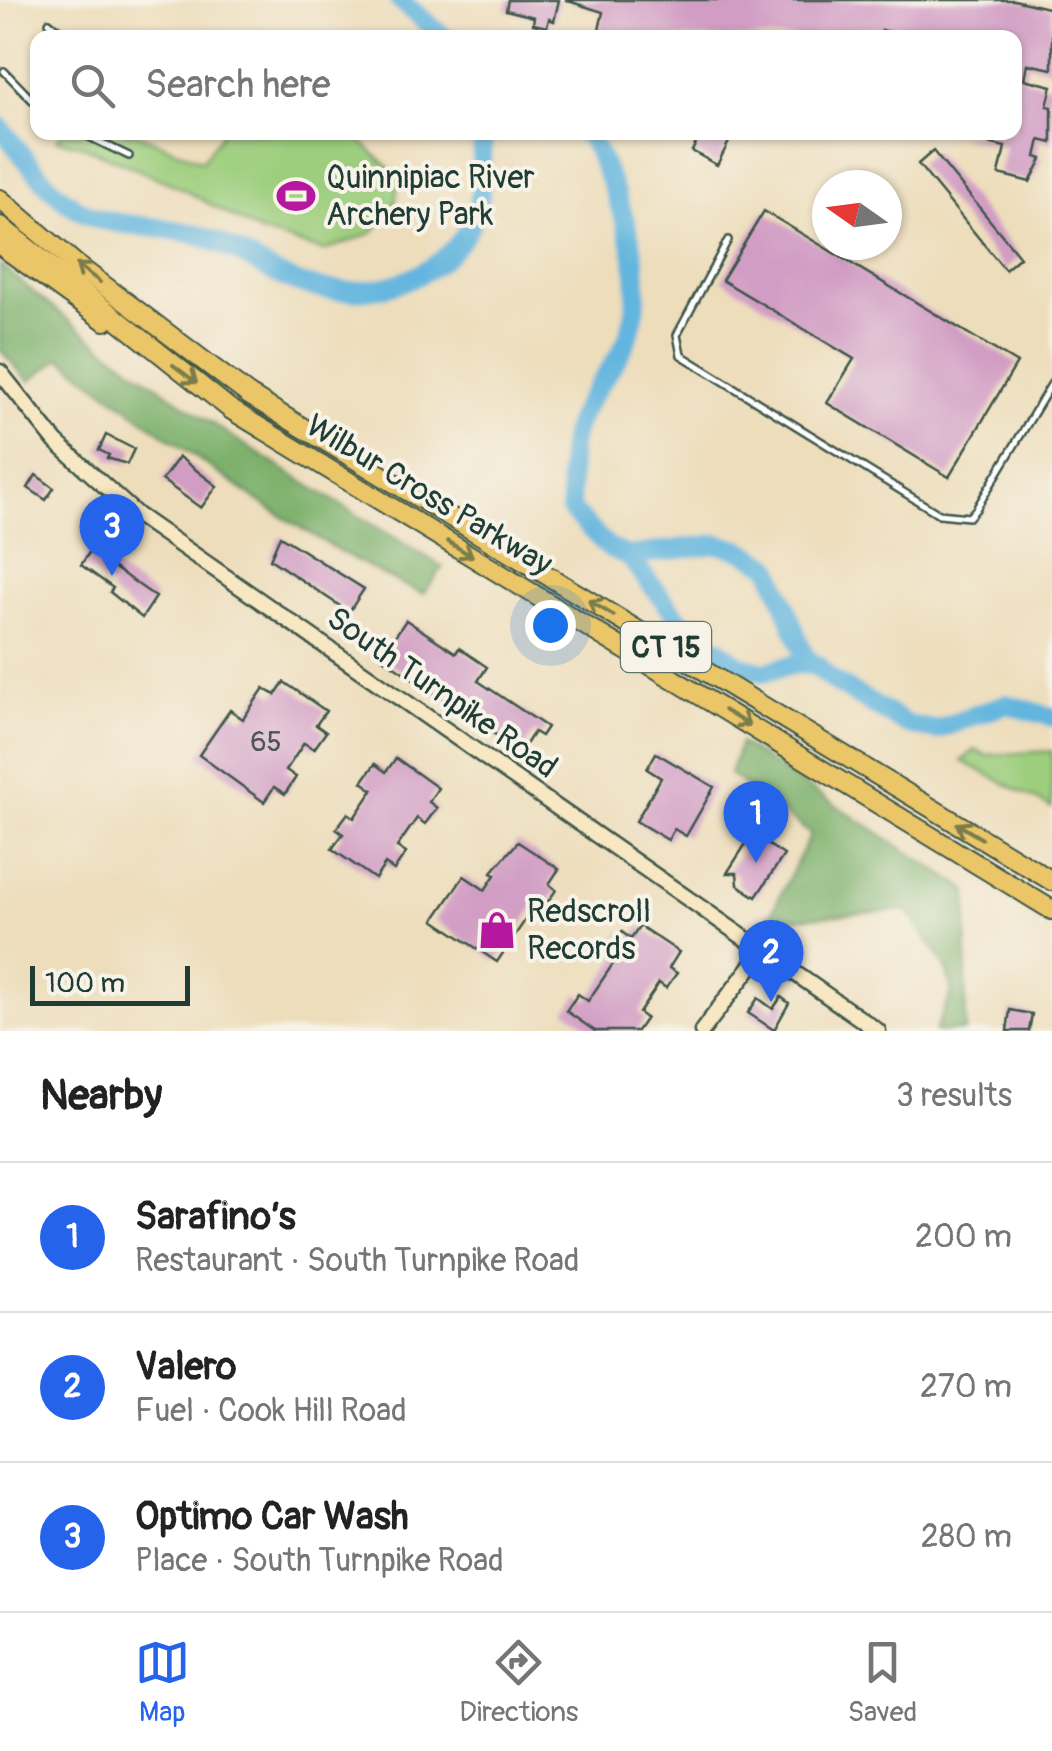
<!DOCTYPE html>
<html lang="en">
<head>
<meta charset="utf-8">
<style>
  :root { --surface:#fff; --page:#f2f2f2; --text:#222; --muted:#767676; --line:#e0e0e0; --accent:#2563eb }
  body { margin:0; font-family:Pangolin,sans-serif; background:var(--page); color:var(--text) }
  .compass { position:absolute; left:812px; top:170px; width:90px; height:90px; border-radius:50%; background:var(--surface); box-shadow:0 2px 8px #0004; rotate:284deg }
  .scale { position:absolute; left:30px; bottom:25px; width:160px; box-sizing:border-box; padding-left:10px; border:5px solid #1f3d34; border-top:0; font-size:28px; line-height:35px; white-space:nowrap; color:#1f3d34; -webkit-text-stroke:8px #f7f3e8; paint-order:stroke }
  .you { position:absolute; left:550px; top:625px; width:35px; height:35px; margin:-25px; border:8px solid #fff; border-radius:50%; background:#1a73e8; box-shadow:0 0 0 15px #1a73e833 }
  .badge { display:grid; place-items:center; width:65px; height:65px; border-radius:50%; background:var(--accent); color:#fff; font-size:32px; font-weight:700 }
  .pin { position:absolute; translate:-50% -82px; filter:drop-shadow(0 2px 5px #0008) }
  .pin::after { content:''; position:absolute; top:52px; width:35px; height:30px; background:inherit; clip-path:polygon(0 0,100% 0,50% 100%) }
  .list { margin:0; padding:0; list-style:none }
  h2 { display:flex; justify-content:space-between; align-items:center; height:130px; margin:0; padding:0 40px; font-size:42px }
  h2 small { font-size:32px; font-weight:400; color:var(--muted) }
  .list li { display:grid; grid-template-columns:65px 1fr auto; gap:30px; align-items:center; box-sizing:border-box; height:150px; padding:0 40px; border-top:2px solid var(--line) }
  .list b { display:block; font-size:38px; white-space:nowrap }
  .list p { margin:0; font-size:32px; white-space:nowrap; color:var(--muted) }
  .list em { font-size:32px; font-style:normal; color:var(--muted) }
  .icon { flex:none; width:55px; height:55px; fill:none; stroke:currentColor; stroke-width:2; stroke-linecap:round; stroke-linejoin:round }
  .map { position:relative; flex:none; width:1052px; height:1031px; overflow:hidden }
  .search { position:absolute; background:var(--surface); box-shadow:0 2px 8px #0004; left:30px; right:30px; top:30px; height:110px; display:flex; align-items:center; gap:25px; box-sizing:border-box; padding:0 35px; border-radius:20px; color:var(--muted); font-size:38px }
  .sheet { height:580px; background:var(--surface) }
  nav { display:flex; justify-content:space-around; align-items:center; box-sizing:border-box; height:140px; border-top:2px solid var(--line); background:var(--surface); font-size:28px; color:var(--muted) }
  nav a { display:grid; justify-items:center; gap:5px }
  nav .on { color:var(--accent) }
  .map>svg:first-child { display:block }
</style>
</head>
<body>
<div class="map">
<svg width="1052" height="1031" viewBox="0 0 1052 1031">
  <rect width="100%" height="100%" fill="#f7f3e8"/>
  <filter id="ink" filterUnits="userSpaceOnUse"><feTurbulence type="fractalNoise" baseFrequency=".01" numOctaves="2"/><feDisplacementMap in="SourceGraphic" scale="20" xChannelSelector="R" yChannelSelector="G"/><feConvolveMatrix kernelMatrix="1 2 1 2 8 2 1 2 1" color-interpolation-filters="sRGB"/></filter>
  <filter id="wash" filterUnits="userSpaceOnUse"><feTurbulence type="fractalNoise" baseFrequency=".0048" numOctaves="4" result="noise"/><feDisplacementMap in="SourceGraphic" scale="40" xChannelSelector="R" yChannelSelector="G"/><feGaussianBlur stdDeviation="2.25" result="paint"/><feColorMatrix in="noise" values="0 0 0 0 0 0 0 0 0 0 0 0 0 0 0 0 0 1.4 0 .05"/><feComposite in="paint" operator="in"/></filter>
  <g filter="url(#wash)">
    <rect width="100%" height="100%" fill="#edddbb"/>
    <!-- green -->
    <g fill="#9cce7d" stroke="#5e8658" stroke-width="2.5">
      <path d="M 62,133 L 135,133 L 202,161 L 222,133 L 352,133 L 399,177 L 395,205 L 372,233 L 324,251 L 260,232 L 179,187 L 83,146 L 57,140 Z"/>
      <path d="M 975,750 L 986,755 L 1052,751 L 1052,808 L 962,761 Z"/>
    </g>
    <!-- forest -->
    <g fill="#7db16c" stroke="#4e7750" stroke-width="2.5">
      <path d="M 0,264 C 137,383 288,474 443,567 L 423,594 C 298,538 171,440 61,358 L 29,381 L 0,350 Z"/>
      <path d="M 740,743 L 968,891 L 965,1031 L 935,1031 L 952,992 L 946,967 L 907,910 L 768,920 L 811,834 L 730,774 Z"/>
    </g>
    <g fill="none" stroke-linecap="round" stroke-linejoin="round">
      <!-- river -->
      <g stroke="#62b5de" stroke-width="20">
        <path d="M 399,0 L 445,38"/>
        <path d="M 0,127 C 27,159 57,207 100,219 C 133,228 172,226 204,237 C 240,249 272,277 308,286 C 372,302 449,279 475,215 C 485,192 478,158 485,132"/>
        <path d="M 582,132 L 590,137 C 617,194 651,266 630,331 C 619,367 584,395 574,432 C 567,458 570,484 571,510 L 609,548 L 628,556 L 717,544 L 741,550 L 770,566 L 805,657 L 836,683 L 908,725 L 935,730 L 1006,704 L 1052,717"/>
        <path d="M 628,556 L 696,640 L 717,648 L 738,665 L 764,672 L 797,664 L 819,666"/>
      </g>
    </g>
    <g id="blocks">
      <!-- building -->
      <g fill="#d19dc4">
        <path d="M 508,0 L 559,0 L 554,21 L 549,19 L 547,27 L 533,24 L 534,17 L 506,10 Z"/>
        <path d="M 565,0 L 1014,0 L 1052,9 L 1052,69 L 1027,64 L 1024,79 L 1052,86 L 1047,106 L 1052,107 L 1052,143 L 1040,140 L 1036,157 L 1042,159 L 1030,182 L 999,174 L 1005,147 L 959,136 L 1014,132 L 1014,38 L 915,38 L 882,30 L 880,38 L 631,38 L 599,30 L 603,12 Z"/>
        <path d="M 702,132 L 722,132 L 731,138 L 717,165 L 692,151 Z"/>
        <path d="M 933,151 L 1020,257 L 1005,270 L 918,164 Z"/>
        <path d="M 764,211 L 1017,363 L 949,477 L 827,403 L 854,359 L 722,280 Z"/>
        <path d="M 106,435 L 134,449 L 127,464 L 107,458 L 109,455 L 99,450 Z"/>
        <path d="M 179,457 L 217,486 L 201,508 L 162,480 Z"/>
        <path d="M 36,475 L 54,488 L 46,500 L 28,488 Z"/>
        <path d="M 280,536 L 364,589 L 349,612 L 270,559 Z"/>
        <path d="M 90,551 L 156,597 L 142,618 L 110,592 L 113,588 L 81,565 Z"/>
        <path d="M 406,620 L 456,653 L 459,648 L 487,667 L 478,681 L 547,727 L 541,736 L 534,732 L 521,752 L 381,657 Z"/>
        <path d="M 284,682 L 326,711 L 316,725 L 326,732 L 314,749 L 304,743 L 286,770 L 296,777 L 285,794 L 274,787 L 264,802 L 199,755 L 230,710 L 243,719 L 264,688 L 275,695 Z"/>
        <path d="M 656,753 L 714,787 L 686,836 L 674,829 L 668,840 L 636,821 L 661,778 L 647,769 Z"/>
        <path d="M 396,758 L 438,788 L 429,802 L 437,808 L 425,824 L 417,818 L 397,847 L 406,853 L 394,870 L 385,864 L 375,879 L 332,849 L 343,834 L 336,829 L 348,813 L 354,818 L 373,790 L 362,782 L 375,764 L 386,772 Z"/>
        <path d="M 758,838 L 784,855 L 756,897 L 738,885 L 737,873 L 727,873 L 747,842 L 753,846 Z"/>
        <path d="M 518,842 L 559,869 L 549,884 L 556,890 L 545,906 L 538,901 L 497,962 L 434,920 L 464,876 L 485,890 L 495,875 L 491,873 Z"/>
        <path d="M 640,926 L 679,952 L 669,968 L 677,973 L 666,988 L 659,983 L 639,1013 L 646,1018 L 637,1031 L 595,1031 L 566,1011 L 578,994 L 588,1001 L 619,955 L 610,949 L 622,932 L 631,939 Z"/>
        <path d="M 781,997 L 789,1003 L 774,1030 L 748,1013 L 758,998 L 773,1009 Z"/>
        <path d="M 1010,1010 L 1032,1014 L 1029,1031 L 1007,1031 Z"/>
      </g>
    </g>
  </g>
  <g filter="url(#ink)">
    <use href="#blocks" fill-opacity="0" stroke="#3e5548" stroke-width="2.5"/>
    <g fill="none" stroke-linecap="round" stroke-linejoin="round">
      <!-- lane casing -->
      <g stroke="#3e5548" stroke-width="10">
        <g id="lane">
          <path d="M 49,22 L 69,38"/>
          <path d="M 4,71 L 38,106"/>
          <path d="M 79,132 L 129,156"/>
          <path d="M 728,240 L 677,335 L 681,355 L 939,514 L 969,517 L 976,509 L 1052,383"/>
        </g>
      </g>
      <!-- secondary casing -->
      <g stroke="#3e5548" stroke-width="19">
        <g id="secondary">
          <path d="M 0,372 L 56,442 L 137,515 L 878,1031"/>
          <path d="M 702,1031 L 764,949"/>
        </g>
      </g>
      <!-- highway casing -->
      <g stroke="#3e5548" stroke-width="22">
        <g id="highway">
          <path d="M 0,199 L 77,265 L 249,395 L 1052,881"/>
          <path d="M 0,226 L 230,409 L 1052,910"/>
          <path d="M 0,245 L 105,321"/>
        </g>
      </g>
      <!-- lane -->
      <use href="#lane" stroke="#fff" stroke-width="5"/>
      <!-- secondary -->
      <use href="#secondary" stroke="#f7e8c3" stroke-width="14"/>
      <!-- highway -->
      <use href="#highway" stroke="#ebc669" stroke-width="18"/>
    </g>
    <!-- one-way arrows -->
    <defs><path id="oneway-shaft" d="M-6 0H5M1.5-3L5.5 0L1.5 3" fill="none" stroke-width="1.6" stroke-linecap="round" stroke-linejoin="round" transform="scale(2.5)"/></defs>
    <g stroke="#7b7b4c">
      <use href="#oneway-shaft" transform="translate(88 273) rotate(-143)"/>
      <use href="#oneway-shaft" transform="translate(185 374) rotate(37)"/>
      <use href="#oneway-shaft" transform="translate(460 549) rotate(31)"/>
      <use href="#oneway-shaft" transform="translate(601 608) rotate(-149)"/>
      <use href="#oneway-shaft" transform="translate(737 718) rotate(31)"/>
      <use href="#oneway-shaft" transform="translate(969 831) rotate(-149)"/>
    </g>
  </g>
  <!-- icons -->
  <defs>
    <g id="stadium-bare" transform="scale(3)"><path d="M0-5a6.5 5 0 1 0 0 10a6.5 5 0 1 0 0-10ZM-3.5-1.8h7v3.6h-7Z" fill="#b5179e" stroke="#f7f3e8" stroke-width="2.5" paint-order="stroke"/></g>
    <g id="shop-bare" transform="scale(3)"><path d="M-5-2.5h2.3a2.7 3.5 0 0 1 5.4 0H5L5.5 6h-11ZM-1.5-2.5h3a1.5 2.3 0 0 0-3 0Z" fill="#b5179e" stroke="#f7f3e8" stroke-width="2.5" paint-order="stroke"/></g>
  </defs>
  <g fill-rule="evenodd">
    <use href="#stadium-bare" x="296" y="196"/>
    <use href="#shop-bare" x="497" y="930"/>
  </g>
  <g text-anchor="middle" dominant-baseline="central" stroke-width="8" stroke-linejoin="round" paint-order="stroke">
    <!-- number labels -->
    <g font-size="28" fill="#4c5558">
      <text x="266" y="742">65</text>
    </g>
    <!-- shield labels -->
    <rect fill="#f7f3e8" stroke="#60746a" stroke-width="2.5" x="621" y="622" width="90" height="50" rx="8"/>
    <g font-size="30" font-weight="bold" fill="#1f3d34">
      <text x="666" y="647">CT 15</text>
    </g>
    <!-- poi labels -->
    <g font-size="32" fill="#1f3d34" stroke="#f7f3e8" text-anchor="start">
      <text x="326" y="178">Quinnipiac River<tspan x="326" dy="37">Archery Park</tspan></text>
      <text x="527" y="912">Redscroll<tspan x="527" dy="37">Records</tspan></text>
    </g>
    <!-- street labels -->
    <g font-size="32" fill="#1f3d34" stroke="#f7f3e8">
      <text transform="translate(429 495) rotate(31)">Wilbur Cross Parkway</text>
      <text transform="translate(442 693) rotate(35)">South Turnpike Road</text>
    </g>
  </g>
</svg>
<svg class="compass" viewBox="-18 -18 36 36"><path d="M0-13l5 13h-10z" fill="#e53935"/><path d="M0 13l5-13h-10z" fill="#767676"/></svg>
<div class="scale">100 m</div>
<div class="you"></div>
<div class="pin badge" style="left:756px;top:863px">1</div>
<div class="pin badge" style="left:771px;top:1002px">2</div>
<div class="pin badge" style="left:112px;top:576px">3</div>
<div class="search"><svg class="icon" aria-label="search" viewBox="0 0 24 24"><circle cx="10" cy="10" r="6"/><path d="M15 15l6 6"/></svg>Search here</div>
</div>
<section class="sheet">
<h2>Nearby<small>3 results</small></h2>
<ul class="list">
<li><span class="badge">1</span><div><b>Sarafino’s</b><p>Restaurant · South Turnpike Road</p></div><em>200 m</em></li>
<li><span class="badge">2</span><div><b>Valero</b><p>Fuel · Cook Hill Road</p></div><em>270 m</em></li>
<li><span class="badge">3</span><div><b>Optimo Car Wash</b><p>Place · South Turnpike Road</p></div><em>280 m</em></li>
</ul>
</section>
<nav>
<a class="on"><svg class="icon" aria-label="map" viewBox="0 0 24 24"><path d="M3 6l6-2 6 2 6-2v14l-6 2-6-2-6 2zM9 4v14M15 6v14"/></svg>Map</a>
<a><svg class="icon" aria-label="directions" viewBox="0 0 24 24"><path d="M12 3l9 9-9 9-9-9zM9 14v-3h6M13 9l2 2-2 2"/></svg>Directions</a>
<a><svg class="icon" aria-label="saved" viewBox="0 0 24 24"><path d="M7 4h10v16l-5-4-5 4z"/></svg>Saved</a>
</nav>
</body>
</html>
